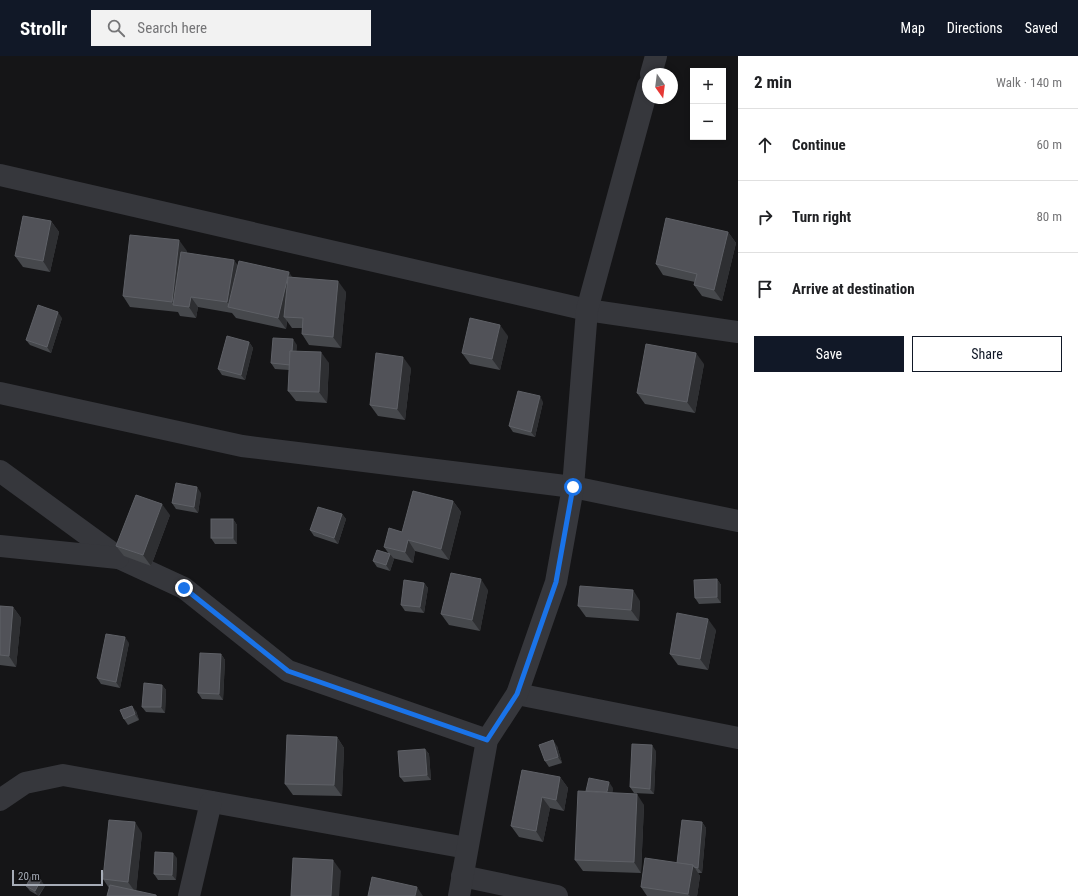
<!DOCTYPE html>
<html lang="en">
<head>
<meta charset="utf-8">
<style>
  :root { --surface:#fff; --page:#f2f2f2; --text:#202124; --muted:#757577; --line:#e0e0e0; --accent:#111827 }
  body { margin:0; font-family:"Roboto Condensed",sans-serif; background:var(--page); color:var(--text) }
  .controls { position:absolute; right:12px; top:12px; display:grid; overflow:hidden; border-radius:0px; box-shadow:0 2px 6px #0003 }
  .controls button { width:36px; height:36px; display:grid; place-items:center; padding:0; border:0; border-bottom:1px solid var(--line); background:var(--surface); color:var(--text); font:20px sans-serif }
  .compass { position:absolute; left:642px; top:12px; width:36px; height:36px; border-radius:50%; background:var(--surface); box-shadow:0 2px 6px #0003; rotate:166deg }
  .scale { position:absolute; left:12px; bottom:10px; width:91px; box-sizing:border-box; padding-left:4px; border:2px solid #a6acb7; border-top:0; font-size:11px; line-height:14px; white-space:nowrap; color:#a6acb7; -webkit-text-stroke:3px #101012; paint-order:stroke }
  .stop { position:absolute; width:12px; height:12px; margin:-9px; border:3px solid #1a73e8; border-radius:50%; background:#fff }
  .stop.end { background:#1a73e8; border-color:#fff; box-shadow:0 1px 4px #0008 }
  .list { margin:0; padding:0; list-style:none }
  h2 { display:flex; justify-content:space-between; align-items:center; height:52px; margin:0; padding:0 16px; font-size:17px }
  h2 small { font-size:13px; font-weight:400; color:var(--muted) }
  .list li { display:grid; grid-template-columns:26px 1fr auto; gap:12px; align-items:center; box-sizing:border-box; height:72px; padding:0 16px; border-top:1px solid var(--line) }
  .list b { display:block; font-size:15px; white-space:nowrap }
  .list em { font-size:13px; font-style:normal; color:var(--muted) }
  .actions { display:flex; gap:8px; padding:12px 16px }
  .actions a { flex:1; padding:9px 0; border:1px solid var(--accent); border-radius:0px; text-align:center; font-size:14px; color:var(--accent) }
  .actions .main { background:var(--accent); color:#fff }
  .icon { flex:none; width:22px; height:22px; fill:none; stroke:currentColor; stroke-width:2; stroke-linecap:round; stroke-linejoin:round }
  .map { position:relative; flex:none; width:738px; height:840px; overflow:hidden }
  header { display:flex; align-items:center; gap:24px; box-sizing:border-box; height:56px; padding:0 20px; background:var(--accent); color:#fff }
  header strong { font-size:19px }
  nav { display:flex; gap:22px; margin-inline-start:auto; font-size:14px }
  .search { width:280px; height:36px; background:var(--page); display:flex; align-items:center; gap:10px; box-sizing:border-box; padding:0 14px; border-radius:0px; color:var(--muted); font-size:15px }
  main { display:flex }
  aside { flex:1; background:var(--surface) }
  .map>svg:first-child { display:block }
</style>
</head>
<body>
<header>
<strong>Strollr</strong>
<div class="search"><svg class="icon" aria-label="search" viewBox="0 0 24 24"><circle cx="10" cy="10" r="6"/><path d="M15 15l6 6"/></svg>Search here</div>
<nav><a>Map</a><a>Directions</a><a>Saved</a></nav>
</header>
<main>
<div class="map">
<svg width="738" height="840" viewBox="0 0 738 840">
  <rect width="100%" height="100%" fill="#151517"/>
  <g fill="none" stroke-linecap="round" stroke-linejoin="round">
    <!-- minor -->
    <g stroke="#36373c" stroke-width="22">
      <path d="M 651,18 L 656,0"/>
      <path d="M 0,119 L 587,254 L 738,276"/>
      <path d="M 0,337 L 242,390 L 573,431 L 738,465"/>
      <path d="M 0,415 L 119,502 L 184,532 L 288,615 L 487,684"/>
      <path d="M 0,490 L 118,502"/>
      <path d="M 517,638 L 738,682"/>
      <path d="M 0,744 L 25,727 L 63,719 L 467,792"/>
      <path d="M 462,820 L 557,840"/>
      <path d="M 189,840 L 211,746"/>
      <path d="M 459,840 L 487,684 L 517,638 L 556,526 L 573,431 L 587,254 L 648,30"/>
    </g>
  </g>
  <!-- wall -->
  <g fill="#46484c">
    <path d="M 51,165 L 59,176 L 50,216 L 23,211 L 15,200 Z"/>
    <path d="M 728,176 L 736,187 L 722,245 L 702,240 L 694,229 L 695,226 L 663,219 L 656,208 Z"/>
    <path d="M 187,195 L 187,197 L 238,209 L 293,221 L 346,236 L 341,292 L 309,289 L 302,278 L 302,272 L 292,272 L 287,265 L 286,273 L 236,262 L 232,257 L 198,251 L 196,262 L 180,260 L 178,256 L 130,251 L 123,240 Z"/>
    <path d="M 62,262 L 51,297 L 30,289 L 26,284 Z"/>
    <path d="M 508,280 L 500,314 L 470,308 L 462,297 Z"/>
    <path d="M 249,286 L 253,292 L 245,324 L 222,319 L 218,313 Z"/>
    <path d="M 297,289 L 296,295 L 329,307 L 327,347 L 296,345 L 288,335 L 289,314 L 275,313 L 271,307 Z"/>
    <path d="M 704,308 L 695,357 L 645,348 L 637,337 Z"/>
    <path d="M 411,312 L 405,364 L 378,360 L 370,349 Z"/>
    <path d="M 543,346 L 535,381 L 513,376 L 509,370 Z"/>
    <path d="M 201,437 L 198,457 L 176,453 L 172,447 Z"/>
    <path d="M 453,445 L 461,456 L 449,504 L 415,495 L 413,507 L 392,502 L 394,503 L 390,515 L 377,511 L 373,505 L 389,498 L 384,491 L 402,476 Z"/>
    <path d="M 342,458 L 346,463 L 338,488 L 314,480 L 310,474 Z"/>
    <path d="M 170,459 L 151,510 L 124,500 L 116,490 Z"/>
    <path d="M 233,463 L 237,469 L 237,488 L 215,488 L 211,482 Z"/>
    <path d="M 717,523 L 721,529 L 721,547 L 699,548 L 695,542 Z"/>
    <path d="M 424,527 L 428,532 L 424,557 L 405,555 L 401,549 Z"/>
    <path d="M 488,534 L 480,575 L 449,569 L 441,558 Z"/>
    <path d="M 640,545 L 639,565 L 586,561 L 578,550 Z"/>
    <path d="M 0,550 L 13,551 L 21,562 L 16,611 L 0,609 Z"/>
    <path d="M 716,574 L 708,614 L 678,609 L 670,598 Z"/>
    <path d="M 129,587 L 120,632 L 101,628 L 97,622 Z"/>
    <path d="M 221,598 L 225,604 L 223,644 L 202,643 L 198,637 Z"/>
    <path d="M 162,629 L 166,634 L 165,657 L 146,656 L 142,651 Z"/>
    <path d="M 136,655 L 139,664 L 128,669 L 124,663 Z"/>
    <path d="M 337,681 L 344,692 L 342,740 L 293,739 L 285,728 Z"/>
    <path d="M 557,690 L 562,707 L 549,711 L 545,705 Z"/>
    <path d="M 425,693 L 429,698 L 431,724 L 404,726 L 400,721 Z"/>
    <path d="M 656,695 L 654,738 L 634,737 L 630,731 Z"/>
    <path d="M 560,721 L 568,732 L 564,755 L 550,752 L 543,786 L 519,781 L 511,770 Z"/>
    <path d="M 613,732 L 612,737 L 644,749 L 641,817 L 583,815 L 575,804 Z"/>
    <path d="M 702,766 L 706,772 L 702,817 L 698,817 L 700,820 L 697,840 L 647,840 L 641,831 L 677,807 Z"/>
    <path d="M 142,777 L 136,835 L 156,839 L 157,840 L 107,840 L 109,832 L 103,823 Z"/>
    <path d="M 177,802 L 176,824 L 158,824 L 154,818 Z"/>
    <path d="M 26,830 L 45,830 L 39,840 L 30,835 Z"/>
  </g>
  <!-- shaded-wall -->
  <g fill="#2e2f32">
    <path d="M 51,165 L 59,176 L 50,216 L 43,205 Z"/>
    <path d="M 728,176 L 736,187 L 722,245 L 714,234 Z"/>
    <path d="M 179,184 L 187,195 L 181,250 L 175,249 L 172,246 Z"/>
    <path d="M 234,204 L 242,215 L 231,251 L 227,246 Z"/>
    <path d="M 289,216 L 296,227 L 284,261 L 287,265 L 286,273 L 278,262 Z"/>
    <path d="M 338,225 L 346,236 L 341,292 L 333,281 Z"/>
    <path d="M 191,241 L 198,251 L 196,262 L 189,251 Z"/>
    <path d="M 58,256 L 62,262 L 51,297 L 47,291 Z"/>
    <path d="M 500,269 L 508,280 L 500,314 L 492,303 Z"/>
    <path d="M 293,283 L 297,289 L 295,315 L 291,309 Z"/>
    <path d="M 249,286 L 253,292 L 245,324 L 241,319 Z"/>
    <path d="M 321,296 L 329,307 L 327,347 L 319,336 Z"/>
    <path d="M 696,297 L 704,308 L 695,357 L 687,346 Z"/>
    <path d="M 403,301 L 411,312 L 405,364 L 397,353 Z"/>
    <path d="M 540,340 L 543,346 L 535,381 L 531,376 Z"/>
    <path d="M 197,431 L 201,437 L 198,457 L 194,451 Z"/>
    <path d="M 453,445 L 461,456 L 449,504 L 441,493 Z"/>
    <path d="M 162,448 L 170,459 L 151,510 L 143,499 Z"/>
    <path d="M 342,458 L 346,463 L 338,488 L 334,482 Z"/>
    <path d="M 233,463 L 237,469 L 237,488 L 233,482 Z"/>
    <path d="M 408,484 L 415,495 L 413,507 L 405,496 Z"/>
    <path d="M 390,498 L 394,503 L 390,515 L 386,509 Z"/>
    <path d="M 481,523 L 488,534 L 480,575 L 472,564 Z"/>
    <path d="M 717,523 L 721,529 L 721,547 L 717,541 Z"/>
    <path d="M 424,527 L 428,532 L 424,557 L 420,551 Z"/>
    <path d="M 633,534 L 640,545 L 639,565 L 631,554 Z"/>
    <path d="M 13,551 L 21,562 L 16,611 L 9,600 Z"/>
    <path d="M 708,563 L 716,574 L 708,614 L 700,603 Z"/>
    <path d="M 125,581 L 129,587 L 120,632 L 116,626 Z"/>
    <path d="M 221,598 L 225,604 L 223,644 L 219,638 Z"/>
    <path d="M 162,629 L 166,634 L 165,657 L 161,651 Z"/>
    <path d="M 132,650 L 136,655 L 139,664 L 135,658 Z"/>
    <path d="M 337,681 L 344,692 L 342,740 L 334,729 Z"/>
    <path d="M 553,684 L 557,690 L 562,707 L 558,701 Z"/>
    <path d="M 652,689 L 656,695 L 654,738 L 650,733 Z"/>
    <path d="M 425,693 L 429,698 L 431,724 L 427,719 Z"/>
    <path d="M 560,721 L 568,732 L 564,755 L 556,744 Z"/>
    <path d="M 609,726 L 613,732 L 611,746 L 607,740 Z"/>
    <path d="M 637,738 L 644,749 L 641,817 L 634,806 Z"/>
    <path d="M 542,741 L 550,752 L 543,786 L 536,775 Z"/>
    <path d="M 135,766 L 142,777 L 136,837 L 128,826 Z"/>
    <path d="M 702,766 L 706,772 L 702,817 L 698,812 Z"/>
    <path d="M 173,797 L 177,802 L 176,824 L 172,819 Z"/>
    <path d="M 333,804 L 341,815 L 339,840 L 331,840 Z"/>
    <path d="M 693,809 L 700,820 L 697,840 L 690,840 L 688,838 Z"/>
    <path d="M 41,824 L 45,830 L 38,840 L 35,835 Z"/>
    <path d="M 417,831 L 423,840 L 415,840 Z"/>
  </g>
  <!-- building -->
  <g fill="#515258" stroke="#5e6066">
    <path d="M 23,160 L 51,165 L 43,205 L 15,200 Z"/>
    <path d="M 666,162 L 728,176 L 714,234 L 694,229 L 697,218 L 656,208 Z"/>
    <path d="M 130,179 L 179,184 L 172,246 L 123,240 Z"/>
    <path d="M 181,196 L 234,204 L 227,246 L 191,241 L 189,251 L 173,249 Z"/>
    <path d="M 239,205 L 289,216 L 278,262 L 228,251 Z"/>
    <path d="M 288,221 L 338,225 L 333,281 L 302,278 L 303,262 L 284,261 Z"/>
    <path d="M 38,249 L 58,256 L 47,291 L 26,284 Z"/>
    <path d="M 470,262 L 500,269 L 492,303 L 462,297 Z"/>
    <path d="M 227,280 L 249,286 L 241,319 L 218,313 Z"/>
    <path d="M 273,282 L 293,283 L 292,295 L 290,295 L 290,309 L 271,307 Z"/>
    <path d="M 646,288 L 696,297 L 687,346 L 637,337 Z"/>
    <path d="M 290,295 L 321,296 L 319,336 L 288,335 Z"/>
    <path d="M 376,297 L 403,301 L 397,353 L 370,349 Z"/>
    <path d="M 518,335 L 540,340 L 531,376 L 509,370 Z"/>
    <path d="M 176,427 L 197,431 L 194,451 L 172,447 Z"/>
    <path d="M 413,435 L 453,445 L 441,493 L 408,484 L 405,496 L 384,491 L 389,472 L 402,476 Z"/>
    <path d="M 136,439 L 162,448 L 143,499 L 116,490 Z"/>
    <path d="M 318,451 L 342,458 L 334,482 L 310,474 Z"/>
    <rect x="211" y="463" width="22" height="19"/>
    <path d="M 377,494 L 390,498 L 386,509 L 373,505 Z"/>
    <path d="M 451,517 L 481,523 L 472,564 L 441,558 Z"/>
    <path d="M 717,523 L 717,541 L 695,542 L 694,524 Z"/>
    <path d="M 404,524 L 424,527 L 420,551 L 401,549 Z"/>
    <path d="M 580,530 L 633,534 L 631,554 L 578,550 Z"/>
    <path d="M 0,550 L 13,551 L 9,600 L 0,599 Z"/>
    <path d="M 677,557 L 708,563 L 700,603 L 670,598 Z"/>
    <path d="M 106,578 L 125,581 L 116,626 L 97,622 Z"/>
    <path d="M 200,597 L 221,598 L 219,638 L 198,637 Z"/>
    <path d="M 144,627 L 162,629 L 161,651 L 142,651 Z"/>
    <path d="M 132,650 L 135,658 L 124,663 L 120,654 Z"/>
    <path d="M 287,679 L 337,681 L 334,729 L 285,728 Z"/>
    <path d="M 553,684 L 558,701 L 545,705 L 539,689 Z"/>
    <path d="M 632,688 L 652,689 L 650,733 L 630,731 Z"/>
    <path d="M 425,693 L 427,719 L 400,721 L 398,695 Z"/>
    <path d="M 522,714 L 560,721 L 556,744 L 542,741 L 536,775 L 511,770 Z"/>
    <path d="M 589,722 L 609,726 L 607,736 L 586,735 Z"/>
    <path d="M 578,735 L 637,738 L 634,806 L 575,804 Z"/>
    <path d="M 109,764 L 135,766 L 128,826 L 103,823 Z"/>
    <path d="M 682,764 L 702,766 L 698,812 L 694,811 L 693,809 L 677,807 Z"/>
    <path d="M 155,796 L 173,797 L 172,819 L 154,818 Z"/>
    <path d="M 293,802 L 333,804 L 331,840 L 291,840 Z"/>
    <path d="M 645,802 L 693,809 L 688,838 L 641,831 Z"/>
    <path d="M 32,819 L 41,824 L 35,835 L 26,830 Z"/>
    <path d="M 372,821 L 417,831 L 415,840 L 368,840 Z"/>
    <path d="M 110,829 L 156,839 L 156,840 L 107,840 Z"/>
  </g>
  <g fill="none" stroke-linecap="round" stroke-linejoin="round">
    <!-- route -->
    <path stroke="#1a73e8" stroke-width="5" d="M 184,532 L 288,615 L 487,684 L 517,638 L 556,526 L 573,431"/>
  </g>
</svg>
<div class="controls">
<button>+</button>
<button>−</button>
</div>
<svg class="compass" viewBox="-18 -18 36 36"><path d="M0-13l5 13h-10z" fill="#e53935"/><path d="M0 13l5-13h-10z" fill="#757577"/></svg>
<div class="scale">20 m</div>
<div class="stop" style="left:573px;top:431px"></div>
<div class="stop end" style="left:184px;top:532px"></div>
</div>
<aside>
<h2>2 min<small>Walk · 140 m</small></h2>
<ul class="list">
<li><svg class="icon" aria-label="ahead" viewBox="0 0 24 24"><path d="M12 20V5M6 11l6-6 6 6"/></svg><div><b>Continue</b></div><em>60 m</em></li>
<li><svg class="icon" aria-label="right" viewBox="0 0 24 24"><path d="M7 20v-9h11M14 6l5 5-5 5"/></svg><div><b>Turn right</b></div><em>80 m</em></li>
<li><svg class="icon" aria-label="arrive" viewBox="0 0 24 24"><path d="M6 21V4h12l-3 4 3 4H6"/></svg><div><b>Arrive at destination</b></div></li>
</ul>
<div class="actions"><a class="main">Save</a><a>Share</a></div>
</aside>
</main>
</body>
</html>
